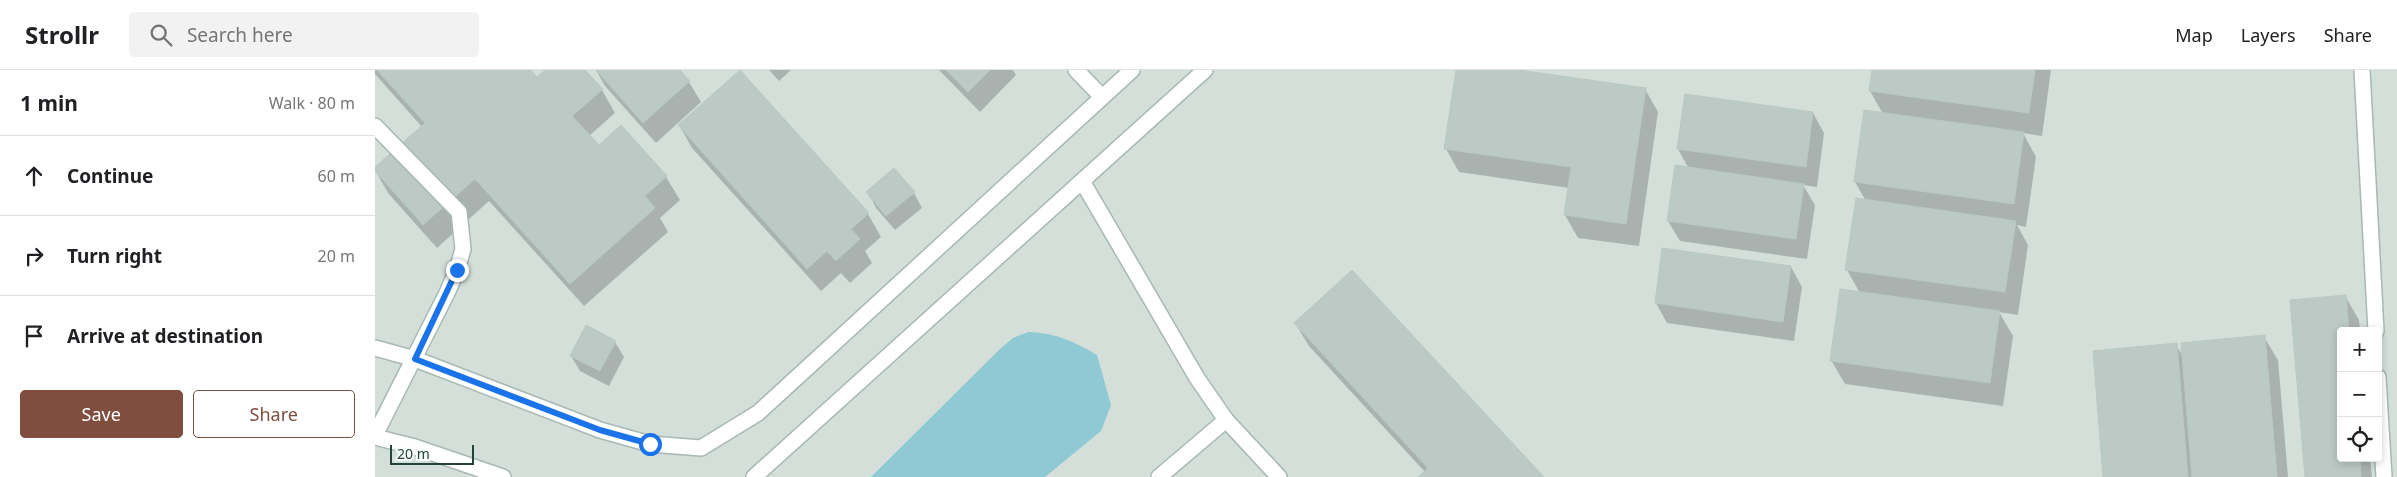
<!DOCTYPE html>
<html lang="en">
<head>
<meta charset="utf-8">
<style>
  :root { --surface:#fff; --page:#f2f2f2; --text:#202124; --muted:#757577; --line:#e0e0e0; --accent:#7f4e3f }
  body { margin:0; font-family:"Noto Sans",sans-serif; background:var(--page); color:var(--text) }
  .controls { position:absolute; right:15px; bottom:15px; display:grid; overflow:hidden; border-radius:5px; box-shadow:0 2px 8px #0003 }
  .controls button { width:45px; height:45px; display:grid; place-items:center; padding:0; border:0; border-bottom:1px solid var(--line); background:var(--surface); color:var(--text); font:25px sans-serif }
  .scale { position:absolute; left:15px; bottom:12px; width:84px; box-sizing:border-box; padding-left:5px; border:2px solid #24423a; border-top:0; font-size:14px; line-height:18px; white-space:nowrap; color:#24423a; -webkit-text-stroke:4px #f7fbf9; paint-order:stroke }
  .stop { position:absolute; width:15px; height:15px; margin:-11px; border:4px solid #1a73e8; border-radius:50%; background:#fff }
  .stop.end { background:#1a73e8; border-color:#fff; box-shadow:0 1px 5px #0008 }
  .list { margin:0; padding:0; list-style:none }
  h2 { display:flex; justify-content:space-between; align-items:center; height:65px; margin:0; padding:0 20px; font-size:21px }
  h2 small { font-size:16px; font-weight:400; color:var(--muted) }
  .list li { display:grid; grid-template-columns:32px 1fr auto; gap:15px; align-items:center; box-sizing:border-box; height:80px; padding:0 20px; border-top:1px solid var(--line) }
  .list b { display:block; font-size:19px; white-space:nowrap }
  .list em { font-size:16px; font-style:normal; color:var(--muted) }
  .actions { display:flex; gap:10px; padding:15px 20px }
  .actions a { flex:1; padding:11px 0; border:1px solid var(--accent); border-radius:5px; text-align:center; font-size:18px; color:var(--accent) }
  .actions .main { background:var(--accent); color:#fff }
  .icon { flex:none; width:28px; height:28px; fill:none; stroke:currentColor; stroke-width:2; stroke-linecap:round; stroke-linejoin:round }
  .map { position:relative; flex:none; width:2022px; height:407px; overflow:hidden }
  header { display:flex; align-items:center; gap:30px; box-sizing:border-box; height:70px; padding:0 25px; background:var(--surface); border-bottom:1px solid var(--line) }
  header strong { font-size:24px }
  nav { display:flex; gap:28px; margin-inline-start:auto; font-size:18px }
  .search { width:350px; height:45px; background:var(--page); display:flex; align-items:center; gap:12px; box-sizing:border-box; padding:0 18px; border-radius:5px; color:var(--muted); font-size:19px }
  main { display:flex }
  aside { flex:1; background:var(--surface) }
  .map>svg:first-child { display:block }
</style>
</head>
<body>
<header>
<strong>Strollr</strong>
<div class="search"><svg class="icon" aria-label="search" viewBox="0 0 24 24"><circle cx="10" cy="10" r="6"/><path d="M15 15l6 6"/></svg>Search here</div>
<nav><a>Map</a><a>Layers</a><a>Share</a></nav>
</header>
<main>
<aside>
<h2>1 min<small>Walk · 80 m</small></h2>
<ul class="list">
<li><svg class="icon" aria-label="ahead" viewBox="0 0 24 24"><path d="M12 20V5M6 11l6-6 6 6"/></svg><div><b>Continue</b></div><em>60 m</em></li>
<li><svg class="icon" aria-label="right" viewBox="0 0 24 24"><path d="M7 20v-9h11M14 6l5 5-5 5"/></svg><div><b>Turn right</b></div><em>20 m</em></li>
<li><svg class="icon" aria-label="arrive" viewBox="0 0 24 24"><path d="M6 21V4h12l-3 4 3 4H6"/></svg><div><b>Arrive at destination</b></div></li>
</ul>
<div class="actions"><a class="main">Save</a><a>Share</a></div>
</aside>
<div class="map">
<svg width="2022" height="407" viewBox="0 0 2022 407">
  <rect width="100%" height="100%" fill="#e6efeb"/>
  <!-- built -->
  <path fill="#d4dfda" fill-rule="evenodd" d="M 0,0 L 2022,0 L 2022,407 L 0,407 ZM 1966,261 L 2003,261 L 2003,388 L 1966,388 Z"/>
  <!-- water -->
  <path fill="#8ec9d4" d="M 653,262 C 681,263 698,271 722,285 L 736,335 L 726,361 L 670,407 L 496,407 L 626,278 L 638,268 Z"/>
  <!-- shadow -->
  <g fill="#0003">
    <path d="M 0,0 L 154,0 L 162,9 L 172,0 L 208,0 L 227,20 L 240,43 L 214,66 L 224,77 L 246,57 L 291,107 L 305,130 L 285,148 L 293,162 L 209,236 L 114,131 L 62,178 L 13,123 L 0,100 L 47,57 L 0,4 Z"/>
    <path d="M 221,0 L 303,0 L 314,12 L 326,32 L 281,73 L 230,16 Z"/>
    <path d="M 394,0 L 416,0 L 404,11 Z"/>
    <path d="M 564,0 L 638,0 L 641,5 L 605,42 Z"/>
    <path d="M 1082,0 L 1134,0 L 1270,19 L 1283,42 L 1264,176 L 1203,168 L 1190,145 L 1194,118 L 1084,102 L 1071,79 Z"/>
    <path d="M 1498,0 L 1676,0 L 1667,66 L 1648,63 L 1661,87 L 1651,157 L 1642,155 L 1653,175 L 1643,245 L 1624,242 L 1638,266 L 1628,336 L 1470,314 L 1456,290 L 1485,223 L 1472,200 L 1491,131 L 1480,112 L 1508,44 L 1495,21 Z"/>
    <path d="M 1438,43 L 1449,63 L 1442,117 L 1428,115 L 1440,135 L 1432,189 L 1305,171 L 1293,151 L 1314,99 L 1303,79 Z"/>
    <path d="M 304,55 L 493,144 L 506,167 L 490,181 L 497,193 L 475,213 L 466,203 L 446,221 L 317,78 Z"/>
    <path d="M 493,122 L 539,123 L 547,138 L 520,160 L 501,138 Z"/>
    <path d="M 1288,179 L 1416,197 L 1427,217 L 1419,271 L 1292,253 L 1281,233 Z"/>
    <path d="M 1970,226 L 1984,250 L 1985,261 L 1966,261 L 1966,388 L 1995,388 L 1997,407 L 1931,407 Z"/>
    <path d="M 920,253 L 1167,407 L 1045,407 L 1050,402 L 934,276 Z"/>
    <path d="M 1889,267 L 1903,290 L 1913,407 L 1729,407 L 1801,275 L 1809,288 Z"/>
    <path d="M 240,272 L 249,287 L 234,316 L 205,301 L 196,286 Z"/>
  </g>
  <!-- building -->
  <g fill="#bbcac4" stroke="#b8c9c2">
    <path d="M 2,0 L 156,0 L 162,7 L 170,0 L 210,0 L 228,19 L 197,46 L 224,75 L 246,55 L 292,106 L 270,126 L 280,138 L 195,214 L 100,109 L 48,155 L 0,101 L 0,97 L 50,53 Z"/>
    <path d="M 221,0 L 305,0 L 315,11 L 268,53 Z"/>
    <path d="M 365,0 L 494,143 L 476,159 L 485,169 L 461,191 L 452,181 L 432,199 L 303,55 Z"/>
    <path d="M 571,0 L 615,0 L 593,22 Z"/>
    <path d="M 1081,0 L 1144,0 L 1271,18 L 1251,154 L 1189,145 L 1196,97 L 1069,79 Z"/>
    <path d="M 1497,0 L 1660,0 L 1654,43 L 1494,21 Z"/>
    <path d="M 1310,24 L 1438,42 L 1431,97 L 1302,79 Z"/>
    <path d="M 1489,40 L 1649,62 L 1639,134 L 1479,112 Z"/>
    <path d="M 1300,95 L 1429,114 L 1421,169 L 1292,151 Z"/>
    <path d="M 519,98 L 540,122 L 511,146 L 491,122 Z"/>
    <path d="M 1481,128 L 1641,151 L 1630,222 L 1470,200 Z"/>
    <path d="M 1287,178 L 1416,196 L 1408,252 L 1280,233 Z"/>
    <path d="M 977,200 L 1169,407 L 1043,407 L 1053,398 L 919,253 Z"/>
    <path d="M 1465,219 L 1625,241 L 1615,313 L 1455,291 Z"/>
    <path d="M 1971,225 L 1974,261 L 1966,261 L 1966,388 L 1985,388 L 1986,407 L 1930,407 L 1915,230 Z"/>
    <path d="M 211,255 L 241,271 L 225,301 L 195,286 Z"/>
    <path d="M 1890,265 L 1902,407 L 1817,407 L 1806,273 Z"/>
    <path d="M 1802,273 L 1813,407 L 1728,407 L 1718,281 Z"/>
  </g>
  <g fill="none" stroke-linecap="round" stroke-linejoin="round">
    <!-- minor casing -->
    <g stroke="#a8b8b2" stroke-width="18">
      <g id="minor">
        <path d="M 701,0 L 727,27"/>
        <path d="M 1987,0 L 2001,261"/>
        <path d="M 0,56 L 84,142 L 88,179 L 82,200 L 72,223 L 0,365"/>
        <path d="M 707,111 L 822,308 L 851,350 L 904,407"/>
        <path d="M 0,278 L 40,289 L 225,360 L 275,374 L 326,378 L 383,343 L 757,0"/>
        <path d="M 2003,307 L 2009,407"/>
        <path d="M 0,367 L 40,377 L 128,407"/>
        <path d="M 379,407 L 830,0"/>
        <path d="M 784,407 L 851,350"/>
      </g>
    </g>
    <!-- minor -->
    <use href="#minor" stroke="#fff" stroke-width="15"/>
  </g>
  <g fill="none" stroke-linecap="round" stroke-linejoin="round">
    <!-- route -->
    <path stroke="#1a73e8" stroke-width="6" d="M 82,200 L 40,289 L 225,360 L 275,374"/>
  </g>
</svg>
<div class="controls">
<button>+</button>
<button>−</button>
<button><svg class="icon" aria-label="locate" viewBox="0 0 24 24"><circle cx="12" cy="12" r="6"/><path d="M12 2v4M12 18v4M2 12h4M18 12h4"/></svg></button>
</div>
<div class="scale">20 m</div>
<div class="stop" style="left:275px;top:374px"></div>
<div class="stop end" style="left:82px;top:200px"></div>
</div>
</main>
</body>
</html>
